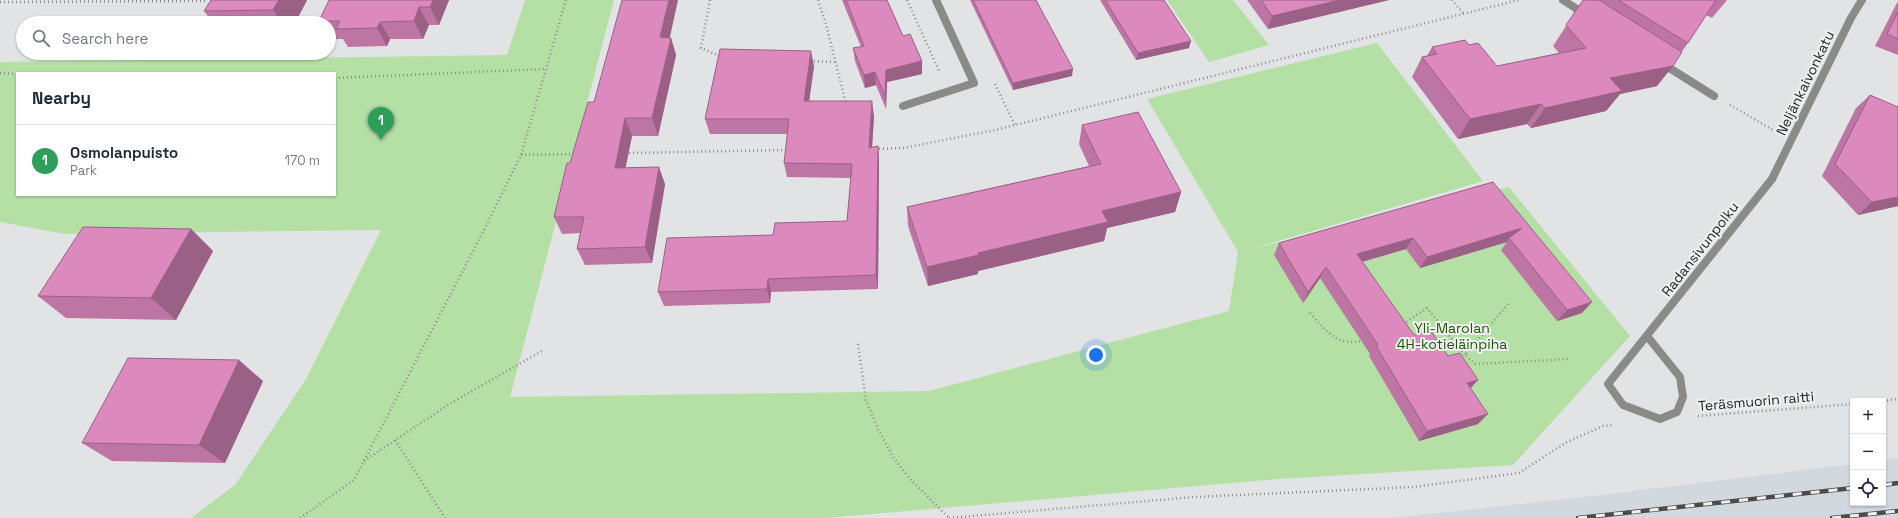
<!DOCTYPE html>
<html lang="en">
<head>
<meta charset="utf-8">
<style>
  :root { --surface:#fff; --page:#f2f2f3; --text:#1f2937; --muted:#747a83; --line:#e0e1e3; --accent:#498625 }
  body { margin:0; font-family:"Space Grotesk",sans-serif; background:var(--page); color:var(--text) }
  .controls { position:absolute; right:12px; bottom:12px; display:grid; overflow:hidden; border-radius:0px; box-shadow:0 1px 3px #0004 }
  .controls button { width:36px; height:36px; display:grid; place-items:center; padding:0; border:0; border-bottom:1px solid var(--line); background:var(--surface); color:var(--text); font:20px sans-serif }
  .you { position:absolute; left:1096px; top:355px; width:14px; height:14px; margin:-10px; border:3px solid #fff; border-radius:50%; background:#1a73e8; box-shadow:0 0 0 6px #1a73e833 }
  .badge { display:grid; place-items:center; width:26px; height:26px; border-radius:50%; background:var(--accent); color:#fff; font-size:13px; font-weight:700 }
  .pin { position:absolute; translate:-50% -33px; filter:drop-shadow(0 1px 2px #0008) }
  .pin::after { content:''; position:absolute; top:21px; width:14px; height:12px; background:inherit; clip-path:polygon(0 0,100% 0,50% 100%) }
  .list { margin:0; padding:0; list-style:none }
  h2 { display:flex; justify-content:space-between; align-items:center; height:52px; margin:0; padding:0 16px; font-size:17px }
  h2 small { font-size:13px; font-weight:400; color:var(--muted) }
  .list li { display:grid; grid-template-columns:26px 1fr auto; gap:12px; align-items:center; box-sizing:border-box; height:72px; padding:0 16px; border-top:1px solid var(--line) }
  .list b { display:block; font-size:15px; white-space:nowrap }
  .list p { margin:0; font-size:13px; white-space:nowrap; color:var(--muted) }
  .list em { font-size:13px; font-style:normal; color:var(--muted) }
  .icon { flex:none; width:22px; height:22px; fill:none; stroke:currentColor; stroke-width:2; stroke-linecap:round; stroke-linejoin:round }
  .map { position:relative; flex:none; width:1898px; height:518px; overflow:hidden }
  .search { position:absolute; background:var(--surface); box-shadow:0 1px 3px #0004; left:16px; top:16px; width:320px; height:44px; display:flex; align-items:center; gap:10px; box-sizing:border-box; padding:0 14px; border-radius:22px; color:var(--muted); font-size:15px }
  .panel { position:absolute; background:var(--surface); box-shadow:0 1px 3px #0004; left:16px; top:72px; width:320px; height:124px; border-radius:0px }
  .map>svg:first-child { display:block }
</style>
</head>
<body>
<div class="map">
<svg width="1898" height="518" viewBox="0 0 1898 518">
  <rect width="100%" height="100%" fill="#e2e3e4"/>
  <!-- built -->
  <path fill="#d1d8de" d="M 1898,458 L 1898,518 L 1392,518 L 1567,499 L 1853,464 L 1853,503 L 1883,503 L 1883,460 Z"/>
  <!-- green -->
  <g fill="#b4e0a6" fill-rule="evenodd">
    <path d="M 525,0 L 614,0 L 510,397 L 929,391 L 1229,311 L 1238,252 L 1147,99 L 1377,43 L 1483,181 L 1251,249 L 1509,187 L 1630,336 L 1513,465 L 1279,479 L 826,518 L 191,518 L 235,485 L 306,379 L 381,230 L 65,234 L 0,222 L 0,62 L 507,55 ZM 17,73 L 335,73 L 335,195 L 17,195 Z"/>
    <path d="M 1167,0 L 1233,0 L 1269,45 L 1209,62 Z"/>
  </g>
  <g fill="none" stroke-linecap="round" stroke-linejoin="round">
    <!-- path -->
    <g stroke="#8c8c8d" stroke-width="2.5" stroke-dasharray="1 3" stroke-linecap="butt">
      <path d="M 710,0 L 701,48 L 722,57"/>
      <path d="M 818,0 L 826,24 L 846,104"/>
      <path d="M 907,0 L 940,73"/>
      <path d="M 1452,0 L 1464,14"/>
      <path d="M 0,2 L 206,1"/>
      <path d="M 810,61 L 836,62"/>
      <path d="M 0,73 L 17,74"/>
      <path d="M 335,78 L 545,69"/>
      <path d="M 995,84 L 1015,125"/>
      <path d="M 1730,105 L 1773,130"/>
      <path d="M 875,149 L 903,148 L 995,130 L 1519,0"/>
      <path d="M 625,153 L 788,150"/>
      <path d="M 521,155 L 576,154"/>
      <path d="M 1508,304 L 1465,355 L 1475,364 L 1569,359"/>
      <path d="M 1310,313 C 1327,332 1336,346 1364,341"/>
      <path d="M 1403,324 L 1427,308 L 1465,355"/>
      <path d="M 858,344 L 866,400 L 878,429 L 893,457 L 910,479 L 949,518"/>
      <path d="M 1883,401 L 1898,399"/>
      <path d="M 1698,416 L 1853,404"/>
      <path d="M 395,440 L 445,518"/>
      <path d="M 364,461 L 451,403 L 542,351"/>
      <path d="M 300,518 L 354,480 L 486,226 L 521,155 L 566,0"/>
      <path d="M 949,518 L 1194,497 L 1414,487 L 1519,473 L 1567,442 L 1603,426 L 1614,425"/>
    </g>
    <!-- service -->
    <g stroke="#8a8a89" stroke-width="8">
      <path d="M 1563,0 L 1586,15"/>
      <path d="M 1663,64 L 1714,96"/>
      <path d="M 1647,336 L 1680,377 L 1683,397 L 1677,412 L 1660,419 L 1623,405 L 1608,384 L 1772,179"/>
    </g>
    <!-- minor -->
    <g stroke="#8a8a89" stroke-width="8">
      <path d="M 903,106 L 974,83 L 936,0"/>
      <path d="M 1772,179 L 1851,18 L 1862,0"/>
    </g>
    <!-- rail casing -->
    <g stroke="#4b4b4b" stroke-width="4.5">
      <g id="rail">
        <path d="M 1883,485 L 1898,483"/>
        <path d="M 1578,518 L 1853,488"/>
        <path d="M 1832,518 L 1898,511"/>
      </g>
    </g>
    <!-- rail -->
    <use href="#rail" stroke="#eff0f1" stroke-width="3" stroke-dasharray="9" stroke-linecap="butt"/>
  </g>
  <!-- wall -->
  <g fill="#bd76a3">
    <path d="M 211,0 L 307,0 L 295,23 L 213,23 L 204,11 Z"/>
    <path d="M 449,0 L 439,25 L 429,25 L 423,39 L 390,39 L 387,46 L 348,47 L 343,39 L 331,39 L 329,36 L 329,23 L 320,23 L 319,21 Z"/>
    <path d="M 842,0 L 887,0 L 903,36 L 922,61 L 922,74 L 887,82 L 886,109 L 876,85 L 865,88 L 855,61 L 853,48 L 861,47 Z"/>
    <path d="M 970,0 L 1036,0 L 1072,76 L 1013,90 Z"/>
    <path d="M 1100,0 L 1164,0 L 1189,48 L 1136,60 Z"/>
    <path d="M 1247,0 L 1389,0 L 1268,29 Z"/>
    <path d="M 1583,0 L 1727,0 L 1712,18 L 1706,15 L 1688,43 L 1657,86 L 1620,94 L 1606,111 L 1531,128 L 1527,124 L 1458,139 L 1412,77 L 1422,57 L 1427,56 L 1432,47 L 1469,45 L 1497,66 L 1559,53 L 1553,46 Z"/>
    <path d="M 1898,1 L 1898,55 L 1875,46 Z"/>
    <path d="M 670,38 L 671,38 L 676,55 L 658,136 L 632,136 L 625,168 L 665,184 L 652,263 L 585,265 L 577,249 L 580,233 L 562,234 L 554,217 L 570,163 Z"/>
    <path d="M 814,66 L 809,101 L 874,116 L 872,147 L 878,146 L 879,161 L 878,289 L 771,292 L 770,303 L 664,306 L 658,292 L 773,235 L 847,221 L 851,178 L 787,177 L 784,163 L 788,134 L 710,134 L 705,119 Z"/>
    <path d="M 1870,95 L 1898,206 L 1858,215 L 1822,176 L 1856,108 Z"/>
    <path d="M 1082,125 L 1181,192 L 1175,212 L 1107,228 L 1104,241 L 978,271 L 978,274 L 928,286 L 908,226 L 907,207 L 1089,166 L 1079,144 Z"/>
    <path d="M 1493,182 L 1582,313 L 1557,321 L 1501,250 L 1507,242 L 1420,268 L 1406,249 L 1362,262 L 1414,335 L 1448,356 L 1471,388 L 1478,424 L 1419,441 L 1369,356 L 1370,354 L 1320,278 L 1303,303 L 1274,255 L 1279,243 Z"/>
    <path d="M 191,229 L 213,251 L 176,320 L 66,318 L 38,296 Z"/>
    <path d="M 263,381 L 225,463 L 112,461 L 82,443 Z"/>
  </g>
  <!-- shaded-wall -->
  <g fill="#9a6085">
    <path d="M 279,0 L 307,0 L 295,23 L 282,23 L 273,10 Z"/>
    <path d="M 433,0 L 449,0 L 439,25 L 430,7 Z"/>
    <path d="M 669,0 L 678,0 L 666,55 L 660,37 Z"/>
    <path d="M 1340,0 L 1389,0 L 1268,29 L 1272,16 Z"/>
    <path d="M 419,7 L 429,25 L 423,39 L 414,21 Z"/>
    <path d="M 380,22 L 390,39 L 387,46 L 377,28 Z"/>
    <path d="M 671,38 L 676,55 L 658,136 L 652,118 Z"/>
    <path d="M 1191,41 L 1189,48 L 1136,60 L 1138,53 Z"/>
    <path d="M 811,51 L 814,66 L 807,117 L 804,101 Z"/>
    <path d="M 922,61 L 922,74 L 887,82 L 886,109 L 885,96 L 886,70 Z"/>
    <path d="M 1673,66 L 1657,86 L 1620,94 L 1606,111 L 1531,128 L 1545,108 L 1610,78 Z"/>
    <path d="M 1073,69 L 1072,76 L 1013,90 L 1013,83 Z"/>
    <path d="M 875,72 L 876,85 L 865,88 L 864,75 Z"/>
    <path d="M 872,101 L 874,116 L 871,163 L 869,148 Z"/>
    <path d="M 1541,104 L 1527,124 L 1458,139 L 1470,119 Z"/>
    <path d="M 625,118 L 632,136 L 622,185 L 615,168 Z"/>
    <path d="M 878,146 L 879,161 L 878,289 L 876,275 Z"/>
    <path d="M 659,167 L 665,184 L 652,263 L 645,247 Z"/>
    <path d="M 1181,192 L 1175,212 L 1107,228 L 1104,241 L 978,271 L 978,274 L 928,286 L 927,267 L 978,253 L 1102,211 Z"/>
    <path d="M 1898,197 L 1898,206 L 1858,215 L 1872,202 Z"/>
    <path d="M 1522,228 L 1509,238 L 1507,242 L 1420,268 L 1427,257 Z"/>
    <path d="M 191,229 L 213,251 L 176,320 L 151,298 Z"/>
    <path d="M 1413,238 L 1406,249 L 1350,265 L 1357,254 Z"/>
    <path d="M 1326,267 L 1320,278 L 1303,303 L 1308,292 Z"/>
    <path d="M 768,279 L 771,292 L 770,303 L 767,289 Z"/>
    <path d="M 1592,302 L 1582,313 L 1557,321 L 1567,310 Z"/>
    <path d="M 239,360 L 263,381 L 225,463 L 199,445 Z"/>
    <path d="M 1478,380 L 1469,390 L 1467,383 Z"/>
    <path d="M 1488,414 L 1478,424 L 1419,441 L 1427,431 Z"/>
  </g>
  <!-- building -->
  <g fill="#dc89be" stroke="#9a6085">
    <path d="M 211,0 L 279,0 L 273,10 L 204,11 Z"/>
    <path d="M 329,0 L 433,0 L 430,7 L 419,7 L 414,21 L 380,22 L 377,28 L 336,29 L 340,21 L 319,21 Z"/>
    <path d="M 622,0 L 669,0 L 660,37 L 671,38 L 652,118 L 625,118 L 615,168 L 659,167 L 645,247 L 577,249 L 584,217 L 554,217 L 567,163 L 570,163 L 588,102 L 594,102 Z"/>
    <path d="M 846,0 L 887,0 L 903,36 L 910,34 L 922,61 L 886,70 L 885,96 L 875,72 L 864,75 L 853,48 L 864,46 Z"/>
    <path d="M 973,0 L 1036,0 L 1073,69 L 1013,83 Z"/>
    <path d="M 1105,0 L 1164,0 L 1191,41 L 1138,53 Z"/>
    <path d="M 1261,0 L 1340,0 L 1272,16 Z"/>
    <path d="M 1583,0 L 1599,0 L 1682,52 L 1673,66 L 1610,78 L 1622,91 L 1545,108 L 1541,104 L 1470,119 L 1422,57 L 1437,54 L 1432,47 L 1465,40 L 1469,45 L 1478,43 L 1497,66 L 1586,48 L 1566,25 Z"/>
    <path d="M 1618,0 L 1716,0 L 1688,43 Z"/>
    <path d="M 1898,12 L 1898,39 L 1887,34 Z"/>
    <path d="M 720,49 L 811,51 L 804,101 L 872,101 L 869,148 L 878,146 L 876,275 L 768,279 L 767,289 L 658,292 L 667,238 L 773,235 L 775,223 L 847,221 L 852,164 L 784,163 L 789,119 L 705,119 Z"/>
    <path d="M 1870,95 L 1898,107 L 1898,197 L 1872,202 L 1835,164 Z"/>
    <path d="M 1138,112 L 1181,192 L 1102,211 L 1108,222 L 978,253 L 979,255 L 927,267 L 907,207 L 1101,164 L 1082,125 Z"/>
    <path d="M 1493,182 L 1592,302 L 1567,310 L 1509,238 L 1522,228 L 1427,257 L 1413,238 L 1357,254 L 1414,335 L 1431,331 L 1448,356 L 1460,353 L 1478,380 L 1467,383 L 1488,414 L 1427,431 L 1376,346 L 1378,345 L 1326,267 L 1308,292 L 1279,243 Z"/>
    <path d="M 83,227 L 191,229 L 151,298 L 38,296 Z"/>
    <path d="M 128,358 L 239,360 L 199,445 L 82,443 Z"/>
  </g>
  <g text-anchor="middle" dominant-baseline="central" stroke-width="4" stroke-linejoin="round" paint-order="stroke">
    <!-- street labels -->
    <g font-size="14" fill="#262626" stroke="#eff0f1">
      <text transform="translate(1805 83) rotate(-64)">Neljänkaivonkatu</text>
      <text transform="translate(1700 249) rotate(-52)">Radansivunpolku</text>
      <text transform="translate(1756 401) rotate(-5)">Teräsmuorin raitti</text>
    </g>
    <!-- park labels -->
    <g font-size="14" fill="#215708" stroke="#eff0f1">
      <text x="1452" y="328">Yli-Marolan<tspan x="1452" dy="16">4H-kotieläinpiha</tspan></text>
    </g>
  </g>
</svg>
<div class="controls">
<button>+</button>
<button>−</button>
<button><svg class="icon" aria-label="locate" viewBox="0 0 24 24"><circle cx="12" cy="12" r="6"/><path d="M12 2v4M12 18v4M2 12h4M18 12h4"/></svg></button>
</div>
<div class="you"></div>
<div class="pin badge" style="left:381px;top:140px;background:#2e9e5b">1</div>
<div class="search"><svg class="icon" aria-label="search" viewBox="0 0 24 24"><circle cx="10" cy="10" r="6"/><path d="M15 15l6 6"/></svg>Search here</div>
<section class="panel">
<h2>Nearby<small></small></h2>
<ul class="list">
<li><span class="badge" style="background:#2e9e5b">1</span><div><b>Osmolanpuisto</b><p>Park</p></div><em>170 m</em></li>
</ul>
</section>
</div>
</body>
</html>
